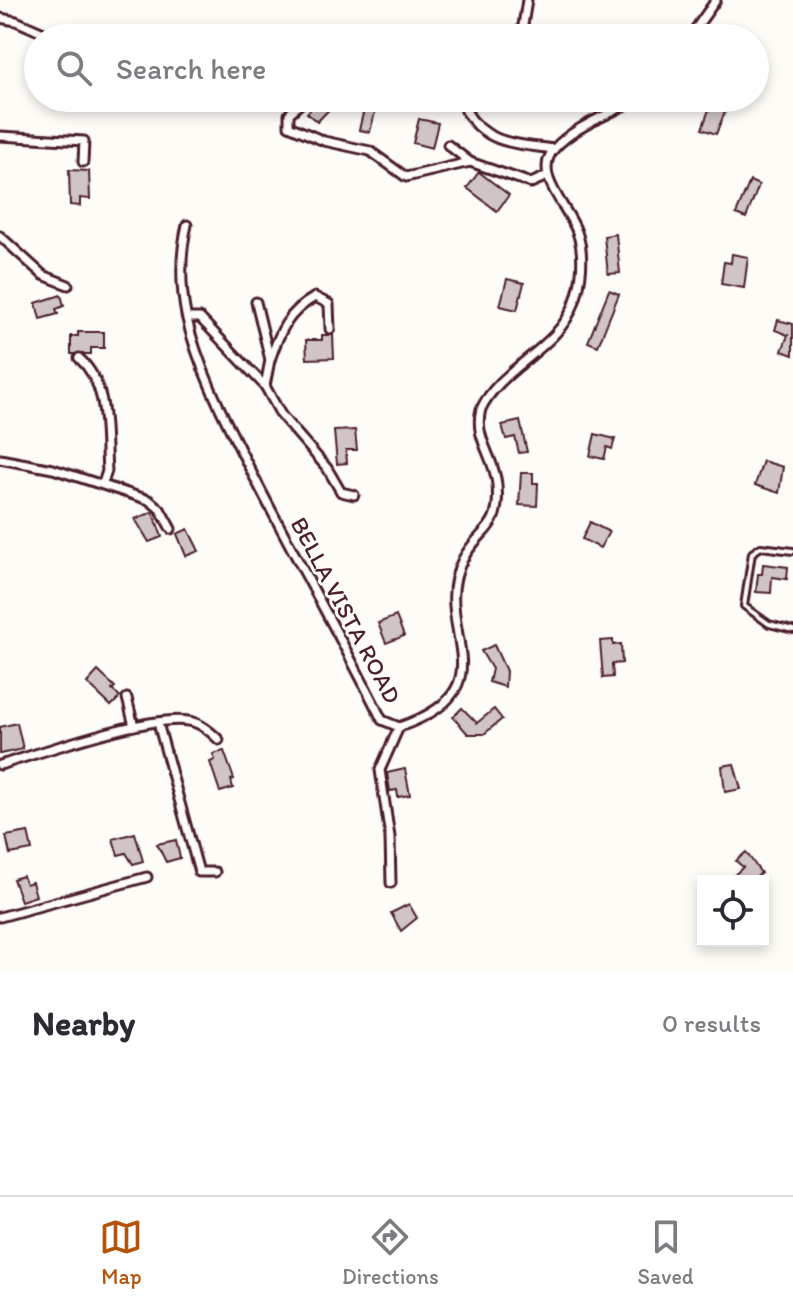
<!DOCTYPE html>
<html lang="en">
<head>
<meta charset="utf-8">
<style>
  :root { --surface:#fff; --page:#f7f7f7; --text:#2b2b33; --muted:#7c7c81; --line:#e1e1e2; --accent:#b45309 }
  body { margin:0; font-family:Itim,sans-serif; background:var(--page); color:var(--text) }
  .controls { position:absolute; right:24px; bottom:24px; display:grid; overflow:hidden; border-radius:0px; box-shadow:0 4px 12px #0003 }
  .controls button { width:72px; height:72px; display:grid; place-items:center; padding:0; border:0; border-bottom:2px solid var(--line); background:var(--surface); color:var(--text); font:40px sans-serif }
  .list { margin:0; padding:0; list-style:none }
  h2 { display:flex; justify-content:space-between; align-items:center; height:104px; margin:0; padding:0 32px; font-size:34px }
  h2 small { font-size:26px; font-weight:400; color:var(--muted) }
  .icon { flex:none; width:44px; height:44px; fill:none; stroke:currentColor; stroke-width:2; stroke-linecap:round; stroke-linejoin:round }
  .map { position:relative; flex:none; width:793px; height:971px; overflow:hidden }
  .search { position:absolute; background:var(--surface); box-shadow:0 4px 12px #0003; left:24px; right:24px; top:24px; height:88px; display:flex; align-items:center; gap:20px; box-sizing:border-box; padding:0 28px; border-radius:44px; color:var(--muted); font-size:30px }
  .sheet { height:224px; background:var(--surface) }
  nav { display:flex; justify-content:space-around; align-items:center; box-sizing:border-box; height:112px; border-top:2px solid var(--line); background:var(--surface); font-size:22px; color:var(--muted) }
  nav a { display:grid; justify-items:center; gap:4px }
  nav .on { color:var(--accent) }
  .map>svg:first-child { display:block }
</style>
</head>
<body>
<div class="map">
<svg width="793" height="971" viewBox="0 0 793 971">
  <rect width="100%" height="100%" fill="#fdfcf7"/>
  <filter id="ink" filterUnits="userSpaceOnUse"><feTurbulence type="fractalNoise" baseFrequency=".0125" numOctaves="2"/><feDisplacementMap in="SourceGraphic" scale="16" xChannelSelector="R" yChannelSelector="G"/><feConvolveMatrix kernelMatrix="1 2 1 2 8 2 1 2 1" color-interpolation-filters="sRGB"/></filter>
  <g filter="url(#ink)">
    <!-- building -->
    <g fill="#d0c5c4" stroke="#4a1f2b" stroke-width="2">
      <path d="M 321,98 L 340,98 L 317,122 L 307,113 Z"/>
      <path d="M 366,101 L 377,104 L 370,132 L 359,130 Z"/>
      <path d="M 710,107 L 725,112 L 716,134 L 702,129 Z"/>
      <path d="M 419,119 L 438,123 L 432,148 L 413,143 Z"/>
      <path d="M 69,170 L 89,171 L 90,199 L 80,198 L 80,206 L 70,205 Z"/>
      <path d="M 479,172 L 509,195 L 497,211 L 467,188 Z"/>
      <path d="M 750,181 L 759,185 L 746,218 L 736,214 Z"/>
      <path d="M 616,234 L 620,273 L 608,274 L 604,236 Z"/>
      <path d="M 732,254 L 748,257 L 744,288 L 721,284 L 724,262 L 731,263 Z"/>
      <path d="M 507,279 L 524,283 L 517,310 L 500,306 Z"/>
      <path d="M 609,290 L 619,294 L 598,346 L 588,342 Z"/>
      <path d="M 61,295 L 64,306 L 56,309 L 58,314 L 40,319 L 36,303 Z"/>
      <path d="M 778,320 L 793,324 L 793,355 L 782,351 L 788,335 L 775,330 Z"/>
      <path d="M 78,332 L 104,332 L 104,348 L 91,348 L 91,354 L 71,354 L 71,336 L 78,336 Z"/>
      <path d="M 322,335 L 333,335 L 334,358 L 307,359 L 306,340 L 322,340 Z"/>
      <path d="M 520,421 L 527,452 L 519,453 L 515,437 L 506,439 L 502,425 Z"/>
      <path d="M 355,430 L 357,450 L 346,450 L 347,463 L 337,464 L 334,431 Z"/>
      <path d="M 595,434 L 615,439 L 612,449 L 607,447 L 604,459 L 590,456 Z"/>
      <path d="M 763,461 L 783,467 L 779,493 L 755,485 Z"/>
      <path d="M 521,473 L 533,473 L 533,483 L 538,483 L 537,506 L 519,505 Z"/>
      <path d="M 153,512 L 162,537 L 149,542 L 135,519 Z"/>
      <path d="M 590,522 L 609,532 L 600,548 L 582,539 Z"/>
      <path d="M 188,529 L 199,551 L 186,556 L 177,534 Z"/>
      <path d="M 763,564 L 788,567 L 787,579 L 772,577 L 771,593 L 756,592 L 758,574 L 762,574 Z"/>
      <path d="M 396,616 L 404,636 L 386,643 L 378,623 Z"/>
      <path d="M 613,640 L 613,645 L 621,644 L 622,663 L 612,664 L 613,677 L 603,678 L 600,641 Z"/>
      <path d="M 494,645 L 506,671 L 505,687 L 489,682 L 492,669 L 481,651 Z"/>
      <path d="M 98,671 L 115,687 L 112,690 L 120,697 L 111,706 L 87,683 Z"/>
      <path d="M 462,708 L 477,723 L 494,709 L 502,719 L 484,734 L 468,734 L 453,717 Z"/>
      <path d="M 17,723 L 23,749 L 0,754 L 0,727 Z"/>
      <path d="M 224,751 L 234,779 L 231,780 L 233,788 L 220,792 L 210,762 L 215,760 L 213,754 Z"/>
      <path d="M 734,764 L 741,789 L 725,792 L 722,766 Z"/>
      <path d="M 405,769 L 410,795 L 398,797 L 397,790 L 390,791 L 387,773 Z"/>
      <path d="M 28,832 L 32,850 L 10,854 L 6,836 Z"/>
      <path d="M 135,833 L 143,861 L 133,864 L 126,853 L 118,855 L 113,839 Z"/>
      <path d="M 176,840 L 180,858 L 166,862 L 157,844 Z"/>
      <path d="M 746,852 L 761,873 L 752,881 L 728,881 L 743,867 L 736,861 Z"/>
      <path d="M 23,876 L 26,884 L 32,882 L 36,896 L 21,901 L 13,879 Z"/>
      <path d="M 409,904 L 417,918 L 401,931 L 391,913 Z"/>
    </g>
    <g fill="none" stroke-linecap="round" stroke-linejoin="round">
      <!-- service casing -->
      <g stroke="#4a1f2b" stroke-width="10">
        <path id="service" d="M 793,551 L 761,547 L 752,553 L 744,606 L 769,624 L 793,630"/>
      </g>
      <!-- minor casing -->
      <g stroke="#4a1f2b" stroke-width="13">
        <g id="minor">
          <path d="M 0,18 L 16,21 L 55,38"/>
          <path d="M 521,38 L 527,0"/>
          <path d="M 689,38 L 716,0"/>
          <path d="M 478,98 L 466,111 C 486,145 518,144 554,149"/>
          <path d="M 304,100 L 289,114 L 289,126 L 324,141 L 370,151 L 406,177 L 470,162"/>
          <path d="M 0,136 L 84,141 L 83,162"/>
          <path d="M 448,145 L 470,162 L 531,183 L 547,176"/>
          <path d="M 187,225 C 180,255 180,284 186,315 C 197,365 223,416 246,461 C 290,549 339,633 382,720 L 399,727 C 515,687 427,627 463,559 C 480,527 501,532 497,485 C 495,457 473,438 481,409 C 501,367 558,349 574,304 C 582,282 585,254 577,232 C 568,206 532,175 554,149 C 574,126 612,114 638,98"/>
          <path d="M 0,236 L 43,275 L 68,285"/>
          <path d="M 256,302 L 270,360 L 265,386"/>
          <path d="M 187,318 L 200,318 L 265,386 L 281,415 L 327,468 L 341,492 L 354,495"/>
          <path d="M 79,358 C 110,386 104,431 107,471 L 103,483"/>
          <path d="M 270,360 C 280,331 288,312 315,297 L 329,304 L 330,329"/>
          <path d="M 0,459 L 53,469 L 149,500 L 160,509 L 171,529"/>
          <path d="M 127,698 L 134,726"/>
          <path d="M 158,723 L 199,872 L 215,872"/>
          <path d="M 0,765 C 44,752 146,715 188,721 C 200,722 211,732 219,740"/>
          <path d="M 391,883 L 390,837 L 380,770 L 399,727"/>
          <path d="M 0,917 L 147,877"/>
        </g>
      </g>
      <!-- service -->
      <use href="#service" stroke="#fdfcf7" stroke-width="4"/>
      <!-- minor -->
      <use href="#minor" stroke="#fdfcf7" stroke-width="7"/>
    </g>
  </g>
  <g text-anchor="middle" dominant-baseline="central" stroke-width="6" stroke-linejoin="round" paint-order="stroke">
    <!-- street labels -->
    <g font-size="24" fill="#4a1f2b" stroke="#fdfcf7">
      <text transform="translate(346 610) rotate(62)">BELLA VISTA ROAD</text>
    </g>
  </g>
</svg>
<div class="controls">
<button><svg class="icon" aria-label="locate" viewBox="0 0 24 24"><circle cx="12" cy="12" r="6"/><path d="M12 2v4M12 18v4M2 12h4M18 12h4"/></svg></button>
</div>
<div class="search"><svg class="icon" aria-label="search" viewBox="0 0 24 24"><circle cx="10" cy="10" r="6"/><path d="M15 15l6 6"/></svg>Search here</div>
</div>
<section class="sheet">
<h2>Nearby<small>0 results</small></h2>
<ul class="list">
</ul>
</section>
<nav>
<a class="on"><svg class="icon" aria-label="map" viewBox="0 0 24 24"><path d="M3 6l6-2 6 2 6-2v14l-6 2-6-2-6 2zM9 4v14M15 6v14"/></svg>Map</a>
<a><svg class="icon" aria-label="directions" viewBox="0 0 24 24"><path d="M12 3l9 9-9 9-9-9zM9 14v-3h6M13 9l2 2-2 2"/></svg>Directions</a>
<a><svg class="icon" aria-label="saved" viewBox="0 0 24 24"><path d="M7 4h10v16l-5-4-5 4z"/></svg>Saved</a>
</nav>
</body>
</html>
